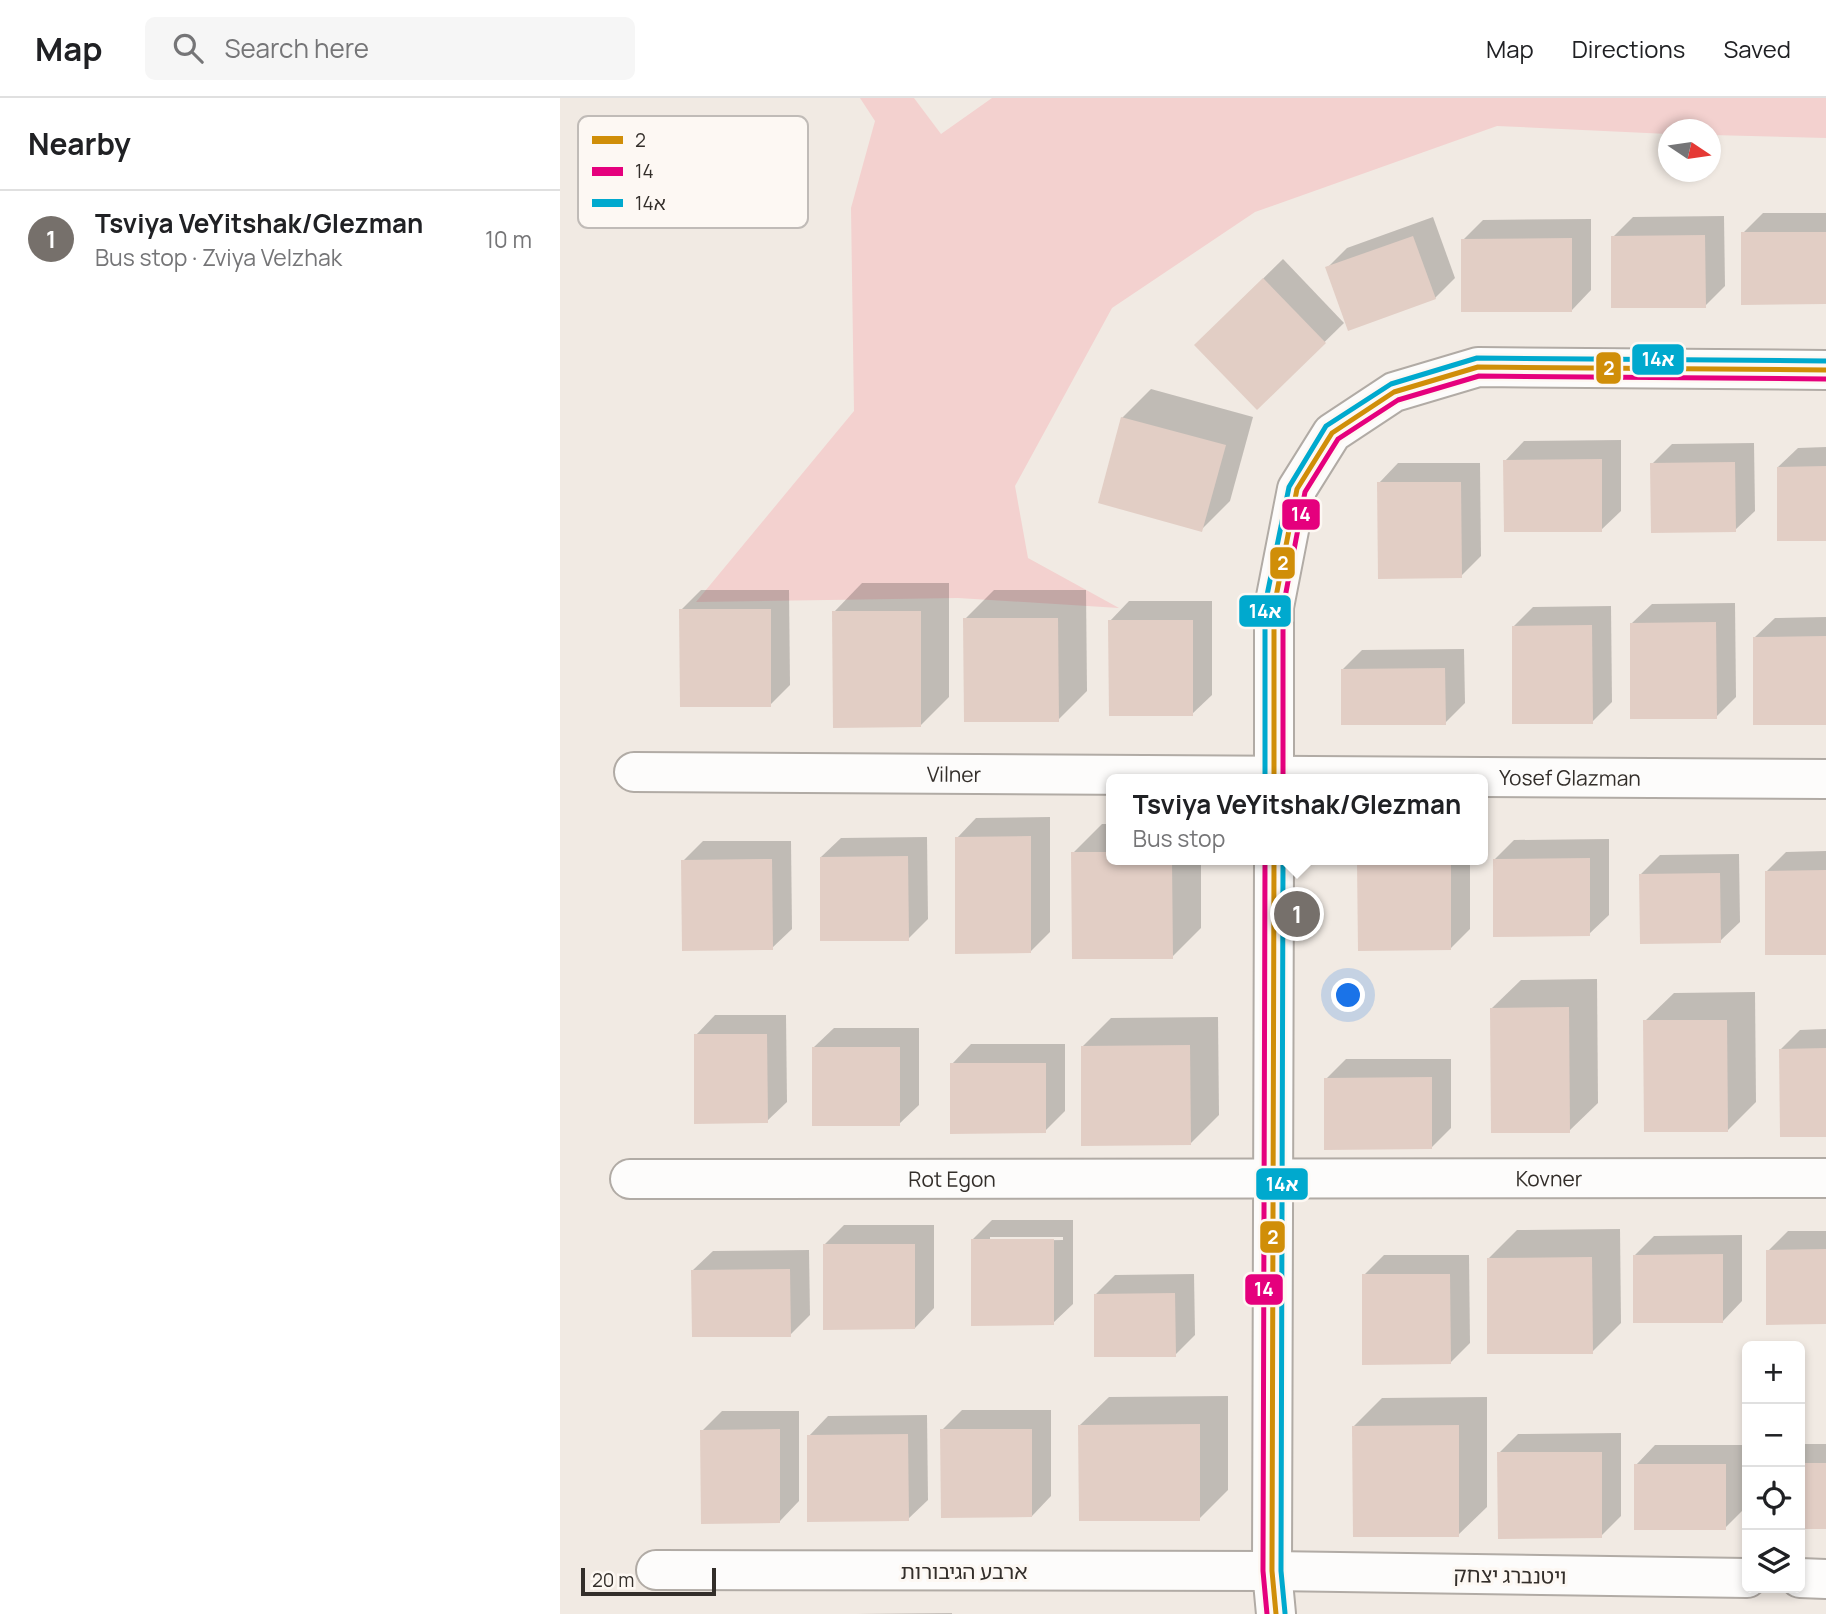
<!DOCTYPE html>
<html lang="en">
<head>
<meta charset="utf-8">
<style>
  :root { --surface:#fff; --page:#f6f6f6; --text:#202124; --muted:#757577; --line:#e0e0e0; --accent:#76706b }
  body { margin:0; font-family:Manrope,"Noto Sans Hebrew",sans-serif; background:var(--page); color:var(--text) }
  .controls { position:absolute; right:21px; bottom:21px; display:grid; overflow:hidden; border-radius:10px; box-shadow:0 4px 10px #0003 }
  .controls button { width:63px; height:63px; display:grid; place-items:center; padding:0; border:0; border-bottom:2px solid var(--line); background:var(--surface); color:var(--text); font:35px sans-serif }
  .compass { position:absolute; left:1098px; top:21px; width:63px; height:63px; border-radius:50%; background:var(--surface); box-shadow:0 4px 10px #0003; rotate:103deg }
  .scale { position:absolute; left:21px; bottom:18px; width:135px; box-sizing:border-box; padding-left:7px; border:4px solid #332e2a; border-top:0; font-size:19px; line-height:24px; white-space:nowrap; color:#332e2a; -webkit-text-stroke:5px #fdf8f3; paint-order:stroke }
  .you { position:absolute; left:789px; top:898px; width:24px; height:24px; margin:-18px; border:5px solid #fff; border-radius:50%; background:#1a73e8; box-shadow:0 0 0 10px #1a73e833 }
  .badge { display:grid; place-items:center; width:46px; height:46px; border-radius:50%; background:var(--accent); color:#fff; font-size:23px; font-weight:700 }
  .pin { position:absolute; translate:-50% -50%; border:4px solid #fff; box-shadow:0 2px 7px #0006 }
  .popup { position:absolute; left:546px; top:676px; width:382px; height:91px; box-sizing:border-box; display:grid; place-content:center; border-radius:10px; background:var(--surface); filter:drop-shadow(0 2px 5px #0005); font-size:23px; white-space:nowrap; color:var(--muted) }
  .popup b { font-size:26px; color:var(--text) }
  .popup::after { content:''; position:absolute; left:50%; top:100%; margin-left:-14px; border:14px solid transparent; border-top-color:var(--surface) }
  .list { margin:0; padding:0; list-style:none }
  h2 { display:flex; justify-content:space-between; align-items:center; height:91px; margin:0; padding:0 28px; font-size:30px }
  h2 small { font-size:23px; font-weight:400; color:var(--muted) }
  .list li { display:grid; grid-template-columns:46px 1fr auto; gap:21px; align-items:center; box-sizing:border-box; height:98px; padding:0 28px; border-top:2px solid var(--line) }
  .list b { display:block; font-size:26px; white-space:nowrap }
  .list p { margin:0; font-size:23px; white-space:nowrap; color:var(--muted) }
  .list em { font-size:23px; font-style:normal; color:var(--muted) }
  .icon { flex:none; width:38px; height:38px; fill:none; stroke:currentColor; stroke-width:2; stroke-linecap:round; stroke-linejoin:round }
  .map { position:relative; flex:none; width:1266px; height:1516px; overflow:hidden }
  header { display:flex; align-items:center; gap:42px; box-sizing:border-box; height:98px; padding:0 35px; background:var(--surface); border-bottom:2px solid var(--line) }
  header strong { font-size:33px }
  nav { display:flex; gap:38px; margin-inline-start:auto; font-size:24px }
  .search { width:490px; height:63px; background:var(--page); display:flex; align-items:center; gap:18px; box-sizing:border-box; padding:0 24px; border-radius:10px; color:var(--muted); font-size:26px }
  main { display:flex }
  aside { flex:1; background:var(--surface) }
  .map>svg:first-child { display:block }
</style>
</head>
<body>
<header>
<strong>Map</strong>
<div class="search"><svg class="icon" aria-label="search" viewBox="0 0 24 24"><circle cx="10" cy="10" r="6"/><path d="M15 15l6 6"/></svg>Search here</div>
<nav><a>Map</a><a>Directions</a><a>Saved</a></nav>
</header>
<main>
<aside>
<h2>Nearby<small></small></h2>
<ul class="list">
<li><span class="badge">1</span><div><b>Tsviya VeYitshak/Glezman</b><p>Bus stop · Zviya VeIzhak</p></div><em>10 m</em></li>
</ul>
</aside>
<div class="map">
<svg width="1266" height="1516" viewBox="0 0 1266 1516">
  <rect width="100%" height="100%" fill="#f1eae3"/>
  <!-- green -->
  <path fill="#f3d1cf" d="M 300,0 L 354,0 L 381,36 L 432,0 L 1266,0 L 1266,40 L 1151,37 L 1150,32 L 1108,32 L 1108,36 L 937,28 L 695,114 L 552,210 L 455,388 L 468,460 L 559,510 L 398,500 L 136,504 L 294,313 L 291,110 L 315,23 Z"/>
  <!-- shadow -->
  <g fill="#0003" fill-rule="evenodd">
    <path d="M 1203,115 L 1266,115 L 1266,204 L 1183,135 Z"/>
    <path d="M 1164,118 L 1165,188 L 1145,208 L 1053,139 L 1073,119 Z"/>
    <path d="M 873,119 L 895,180 L 875,200 L 767,170 L 787,150 Z"/>
    <path d="M 1031,121 L 1031,192 L 1012,212 L 903,142 L 923,122 Z"/>
    <path d="M 723,161 L 784,225 L 697,310 L 636,247 Z"/>
    <path d="M 591,291 L 693,319 L 670,403 L 641,432 L 562,320 Z"/>
    <path d="M 1061,342 L 1061,413 L 1041,432 L 945,363 L 964,343 Z"/>
    <path d="M 1194,345 L 1195,413 L 1175,432 L 1092,366 L 1112,346 Z"/>
    <path d="M 1266,349 L 1266,441 L 1218,369 L 1238,350 Z"/>
    <path d="M 838,365 L 920,365 L 921,458 L 901,478 L 819,385 Z"/>
    <path d="M 302,485 L 389,485 L 389,599 L 361,627 L 274,514 Z"/>
    <path d="M 141,492 L 229,492 L 230,587 L 210,607 L 121,512 Z"/>
    <path d="M 434,492 L 526,492 L 527,593 L 498,622 L 405,521 Z"/>
    <path d="M 569,503 L 652,503 L 652,597 L 632,616 L 550,523 Z"/>
    <path d="M 1175,505 L 1176,599 L 1156,619 L 1072,525 L 1092,506 Z"/>
    <path d="M 1051,508 L 1052,604 L 1032,624 L 954,528 L 973,509 Z"/>
    <path d="M 1266,519 L 1266,625 L 1195,539 L 1215,520 Z"/>
    <path d="M 904,551 L 905,605 L 885,625 L 782,572 L 802,552 Z"/>
    <path d="M 490,719 L 490,834 L 470,854 L 397,740 L 416,720 Z"/>
    <path d="M 542,726 L 552,726 L 552,762 L 641,762 L 641,830 L 612,859 L 513,755 Z"/>
    <path d="M 367,739 L 368,821 L 348,841 L 261,759 L 281,740 Z"/>
    <path d="M 1049,741 L 1049,817 L 1029,836 L 934,762 L 954,742 Z"/>
    <path d="M 143,743 L 231,743 L 232,831 L 212,850 L 123,763 Z"/>
    <path d="M 1266,753 L 1266,855 L 1207,773 L 1226,754 Z"/>
    <path d="M 1179,756 L 1180,824 L 1160,843 L 1081,776 L 1100,757 Z"/>
    <path d="M 802,762 L 910,762 L 910,831 L 890,851 L 799,765 Z"/>
    <path d="M 1037,881 L 1038,1005 L 1009,1033 L 932,910 L 961,882 Z"/>
    <path d="M 1195,894 L 1196,1004 L 1168,1032 L 1085,923 L 1114,895 Z"/>
    <path d="M 155,917 L 226,917 L 227,1004 L 207,1023 L 136,937 Z"/>
    <path d="M 658,919 L 659,1017 L 630,1046 L 523,948 L 551,920 Z"/>
    <path d="M 274,930 L 359,930 L 359,1007 L 339,1026 L 254,949 Z"/>
    <path d="M 1266,931 L 1266,1037 L 1221,951 L 1240,932 Z"/>
    <path d="M 411,946 L 505,946 L 505,1013 L 485,1033 L 392,966 Z"/>
    <path d="M 786,961 L 891,961 L 891,1030 L 872,1049 L 766,981 Z"/>
    <path d="M 432,1122 L 513,1122 L 513,1206 L 493,1225 L 412,1142 ZM 430,1139 L 503,1139 L 503,1142 L 430,1143 Z"/>
    <path d="M 284,1127 L 374,1127 L 374,1210 L 355,1230 L 264,1147 Z"/>
    <path d="M 1060,1131 L 1061,1225 L 1032,1254 L 928,1161 L 957,1132 Z"/>
    <path d="M 1228,1133 L 1266,1133 L 1266,1225 L 1208,1153 Z"/>
    <path d="M 1182,1137 L 1182,1203 L 1163,1223 L 1075,1157 L 1094,1138 Z"/>
    <path d="M 249,1152 L 250,1217 L 230,1237 L 133,1172 L 153,1153 Z"/>
    <path d="M 824,1157 L 909,1157 L 910,1245 L 890,1265 L 804,1177 Z"/>
    <path d="M 634,1176 L 635,1237 L 615,1257 L 536,1196 L 555,1177 Z"/>
    <path d="M 668,1298 L 668,1392 L 639,1421 L 520,1327 L 549,1299 Z"/>
    <path d="M 927,1299 L 927,1409 L 898,1437 L 794,1328 L 822,1300 Z"/>
    <path d="M 402,1312 L 491,1312 L 491,1398 L 472,1418 L 382,1332 Z"/>
    <path d="M 162,1313 L 239,1313 L 239,1403 L 220,1423 L 142,1333 Z"/>
    <path d="M 367,1317 L 368,1402 L 348,1421 L 249,1338 L 268,1318 Z"/>
    <path d="M 1061,1335 L 1061,1418 L 1041,1438 L 939,1355 L 958,1336 Z"/>
    <path d="M 1240,1346 L 1266,1346 L 1266,1429 L 1240,1430 Z"/>
    <path d="M 1095,1347 L 1185,1347 L 1185,1410 L 1165,1430 L 1076,1367 Z"/>
    <path d="M 392,1515 L 392,1516 L 295,1516 Z"/>
  </g>
  <!-- building -->
  <g fill="#e2cec5">
    <path d="M 1181,134 L 1266,134 L 1266,206 L 1181,207 Z"/>
    <path d="M 1145,137 L 1146,210 L 1051,210 L 1051,138 Z"/>
    <path d="M 853,138 L 876,201 L 788,233 L 765,169 Z"/>
    <path d="M 1012,140 L 1012,214 L 901,214 L 901,141 Z"/>
    <path d="M 703,180 L 766,245 L 697,312 L 634,247 Z"/>
    <path d="M 561,319 L 666,347 L 642,434 L 538,405 Z"/>
    <path d="M 1042,361 L 1042,434 L 944,434 L 943,362 Z"/>
    <path d="M 1175,364 L 1176,434 L 1091,435 L 1090,365 Z"/>
    <path d="M 1266,368 L 1266,443 L 1217,443 L 1217,369 Z"/>
    <path d="M 817,384 L 901,384 L 902,480 L 818,481 Z"/>
    <path d="M 119,511 L 211,511 L 211,609 L 120,609 Z"/>
    <path d="M 272,513 L 361,513 L 361,629 L 273,630 Z"/>
    <path d="M 403,520 L 498,520 L 499,624 L 404,624 Z"/>
    <path d="M 548,522 L 633,522 L 633,618 L 549,618 Z"/>
    <path d="M 1156,524 L 1157,621 L 1070,621 L 1070,525 Z"/>
    <path d="M 1032,527 L 1033,626 L 952,626 L 952,528 Z"/>
    <path d="M 1266,538 L 1266,627 L 1193,627 L 1193,539 Z"/>
    <path d="M 885,570 L 886,627 L 781,627 L 781,571 Z"/>
    <path d="M 471,738 L 471,855 L 395,856 L 395,739 Z"/>
    <path d="M 511,754 L 552,754 L 552,762 L 612,762 L 613,861 L 512,861 Z"/>
    <path d="M 348,758 L 349,843 L 260,843 L 260,759 Z"/>
    <path d="M 1030,760 L 1030,838 L 933,839 L 933,761 Z"/>
    <path d="M 212,761 L 213,852 L 122,853 L 121,762 Z"/>
    <path d="M 797,764 L 891,764 L 891,852 L 798,853 Z"/>
    <path d="M 1266,772 L 1266,857 L 1205,857 L 1205,773 Z"/>
    <path d="M 1160,775 L 1161,845 L 1080,846 L 1079,776 Z"/>
    <path d="M 1009,909 L 1010,1035 L 931,1035 L 930,910 Z"/>
    <path d="M 1083,922 L 1167,922 L 1168,1034 L 1084,1034 Z"/>
    <path d="M 134,936 L 207,936 L 208,1025 L 134,1026 Z"/>
    <path d="M 630,947 L 631,1047 L 521,1048 L 521,948 Z"/>
    <rect x="252" y="949" width="88" height="79"/>
    <path d="M 1266,950 L 1266,1039 L 1220,1039 L 1219,951 Z"/>
    <path d="M 390,965 L 486,965 L 486,1035 L 390,1036 Z"/>
    <path d="M 872,979 L 872,1051 L 764,1052 L 764,980 Z"/>
    <path d="M 411,1141 L 494,1141 L 494,1227 L 411,1228 Z"/>
    <path d="M 263,1146 L 355,1146 L 355,1231 L 263,1232 Z"/>
    <path d="M 1266,1151 L 1266,1226 L 1206,1227 L 1206,1152 Z"/>
    <path d="M 1163,1156 L 1163,1225 L 1073,1225 L 1073,1157 Z"/>
    <path d="M 1032,1159 L 1033,1256 L 927,1256 L 927,1160 Z"/>
    <path d="M 230,1171 L 231,1239 L 132,1239 L 131,1172 Z"/>
    <path d="M 802,1176 L 890,1176 L 891,1266 L 802,1267 Z"/>
    <path d="M 615,1195 L 616,1259 L 534,1259 L 534,1196 Z"/>
    <path d="M 640,1326 L 640,1423 L 519,1423 L 518,1327 Z"/>
    <path d="M 899,1327 L 899,1439 L 793,1439 L 792,1328 Z"/>
    <path d="M 220,1331 L 220,1425 L 141,1426 L 140,1332 Z"/>
    <path d="M 380,1331 L 472,1331 L 472,1419 L 381,1420 Z"/>
    <path d="M 348,1336 L 349,1423 L 247,1424 L 247,1337 Z"/>
    <path d="M 937,1354 L 1042,1354 L 1042,1440 L 938,1441 Z"/>
    <rect x="1240" y="1365" width="26" height="66"/>
    <rect x="1074" y="1366" width="92" height="66"/>
  </g>
  <g fill="none" stroke-linecap="round" stroke-linejoin="round">
    <!-- minor casing -->
    <g stroke="#b1aba5" stroke-width="42">
      <g id="minor">
        <path id="s1" d="M 74,674 L 1266,681"/>
        <path d="M 714,681 L 714,509 L 737,391 L 772,335 L 834,294 L 918,269 L 1266,272"/>
        <path d="M 714,762 L 712,1473 L 716,1516"/>
        <path id="s2" d="M 70,1081 L 1266,1080"/>
        <path d="M 96,1472 L 712,1473 L 1187,1480"/>
        <path d="M 1240,1480 L 1266,1481"/>
      </g>
    </g>
    <!-- minor -->
    <use href="#minor" stroke="#fdfcfb" stroke-width="38"/>
    <!-- bus-1 casing -->
    <g stroke="#fdf8f3" stroke-width="10">
      <g id="bus-1">
        <path d="M 714,681 L 714,509 L 737,391 L 772,335 L 834,294 L 918,269 L 1266,272"/>
        <path d="M 714,762 L 712,1473 L 716,1516"/>
      </g>
    </g>
    <!-- bus-2 casing -->
    <g stroke="#fdf8f3" stroke-width="10">
      <g id="bus-2">
        <path d="M 723,681 L 723,510 L 745,394 L 778,341 L 838,302 L 919,278 L 1266,281"/>
        <path d="M 705,762 L 703,1473 L 707,1516"/>
      </g>
    </g>
    <!-- bus-3 casing -->
    <g stroke="#fdf8f3" stroke-width="10">
      <g id="bus-3">
        <path d="M 705,681 L 705,507 L 729,389 L 766,328 L 831,286 L 917,260 L 1266,263"/>
        <path d="M 723,762 L 721,1473 L 725,1515"/>
      </g>
    </g>
    <!-- bus-1 -->
    <use href="#bus-1" stroke="#d08e08" stroke-width="5"/>
    <!-- bus-2 -->
    <use href="#bus-2" stroke="#e5007d" stroke-width="5"/>
    <!-- bus-3 -->
    <use href="#bus-3" stroke="#00a9ce" stroke-width="5"/>
  </g>
  <g text-anchor="middle" dominant-baseline="central" stroke-width="6" stroke-linejoin="round" paint-order="stroke">
    <!-- street labels -->
    <g font-size="21" fill="#332e2a" stroke="#fdf8f3">
      <text stroke="none"><textPath href="#s1" startOffset="320">Vilner</textPath></text>
      <text stroke="none"><textPath href="#s1" startOffset="936">Yosef Glazman</textPath></text>
      <text stroke="none"><textPath href="#s2" startOffset="919">Kovner</textPath></text>
      <text stroke="none"><textPath href="#s2" startOffset="322">Rot Egon</textPath></text>
      <text x="404" y="1473">ארבע הגיבורות</text>
      <text transform="translate(950 1477) rotate(1)">ויטנברג יצחק</text>
    </g>
  </g>
  <!-- legend -->
  <rect x="18" y="18" width="230" height="112" rx="10" fill="#fdf8f3" stroke="#c0bbb7" stroke-width="2"/>
  <rect x="32" y="38" width="31" height="8" fill="#d08e08"/>
  <rect x="32" y="69" width="31" height="9" fill="#e5007d"/>
  <rect x="32" y="101" width="31" height="8" fill="#00a9ce"/>
  <g font-size="19" fill="#332e2a">
    <text x="75" y="49">2</text>
    <text x="75" y="80">14</text>
    <text x="75" y="112">14א</text>
  </g>
  <g stroke="#fdf8f3" stroke-width="2.5">
    <rect x="1071" y="245" width="54" height="33" rx="7" fill="#00a9ce"/>
    <rect x="1035" y="253" width="27" height="34" rx="7" fill="#d08e08"/>
    <rect x="721" y="400" width="40" height="33" rx="7" fill="#e5007d"/>
    <rect x="709" y="448" width="27" height="34" rx="7" fill="#d08e08"/>
    <rect x="678" y="496" width="54" height="34" rx="7" fill="#00a9ce"/>
    <rect x="695" y="1069" width="54" height="34" rx="7" fill="#00a9ce"/>
    <rect x="699" y="1122" width="27" height="34" rx="7" fill="#d08e08"/>
    <rect x="684" y="1175" width="40" height="33" rx="7" fill="#e5007d"/>
  </g>
  <g font-size="19" text-anchor="middle" font-weight="bold" fill="#fff">
    <text x="1098" y="268">14א</text>
    <text x="1049" y="277">2</text>
    <text x="741" y="423">14</text>
    <text x="723" y="472">2</text>
    <text x="705" y="520">14א</text>
    <text x="722" y="1093">14א</text>
    <text x="713" y="1146">2</text>
    <text x="704" y="1198">14</text>
  </g>
</svg>
<div class="controls">
<button>+</button>
<button>−</button>
<button><svg class="icon" aria-label="locate" viewBox="0 0 24 24"><circle cx="12" cy="12" r="6"/><path d="M12 2v4M12 18v4M2 12h4M18 12h4"/></svg></button>
<button><svg class="icon" aria-label="layers" viewBox="0 0 24 24"><path d="M12 4l9 5-9 5-9-5zM3 14l9 5 9-5"/></svg></button>
</div>
<svg class="compass" viewBox="-18 -18 36 36"><path d="M0-13l5 13h-10z" fill="#e53935"/><path d="M0 13l5-13h-10z" fill="#757577"/></svg>
<div class="scale">20 m</div>
<div class="you"></div>
<div class="pin badge" style="left:737px;top:816px">1</div>
<div class="popup"><b>Tsviya VeYitshak/Glezman</b>Bus stop</div>
</div>
</main>
</body>
</html>
